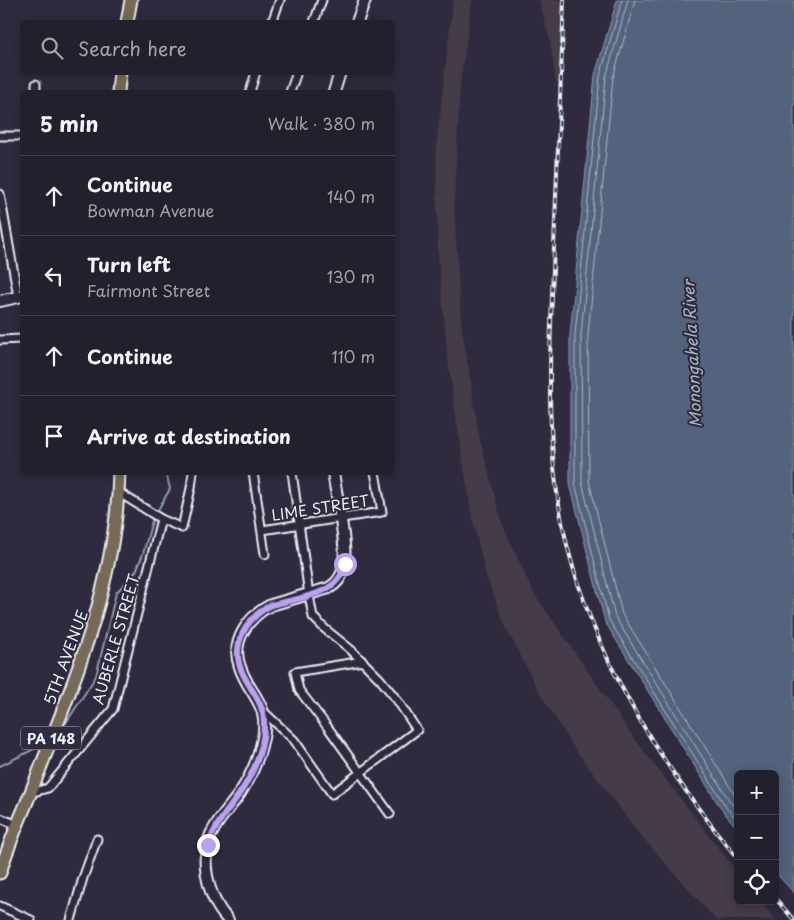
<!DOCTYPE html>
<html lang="en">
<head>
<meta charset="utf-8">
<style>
  :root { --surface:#23202e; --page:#2f2d3a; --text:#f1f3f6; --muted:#a3a3aa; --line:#403e4a }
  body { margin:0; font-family:"Playpen Sans",sans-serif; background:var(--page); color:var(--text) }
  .controls { position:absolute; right:15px; bottom:15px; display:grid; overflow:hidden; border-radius:8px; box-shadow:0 2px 12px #0003 }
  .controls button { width:45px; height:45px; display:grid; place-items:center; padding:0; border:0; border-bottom:1px solid var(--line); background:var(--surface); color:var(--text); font:25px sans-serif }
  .stop { position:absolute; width:15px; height:15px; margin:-11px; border:4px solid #bca0f2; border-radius:50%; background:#fff }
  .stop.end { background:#bca0f2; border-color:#fff; box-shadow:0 1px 5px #0008 }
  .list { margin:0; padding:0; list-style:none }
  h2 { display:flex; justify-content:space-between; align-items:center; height:65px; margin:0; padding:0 20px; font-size:21px }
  h2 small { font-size:16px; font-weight:400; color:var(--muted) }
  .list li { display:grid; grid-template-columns:32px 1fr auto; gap:15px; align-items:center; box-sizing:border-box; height:80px; padding:0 20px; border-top:1px solid var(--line) }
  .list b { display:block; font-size:19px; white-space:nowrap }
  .list p { margin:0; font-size:16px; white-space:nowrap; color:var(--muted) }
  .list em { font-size:16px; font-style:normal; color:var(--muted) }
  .icon { flex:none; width:28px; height:28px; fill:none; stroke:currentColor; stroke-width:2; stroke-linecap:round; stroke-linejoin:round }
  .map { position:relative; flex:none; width:794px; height:920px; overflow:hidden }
  .search { position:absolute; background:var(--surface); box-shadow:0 2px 12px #0003; left:20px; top:20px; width:375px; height:55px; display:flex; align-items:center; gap:12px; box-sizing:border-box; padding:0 18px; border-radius:8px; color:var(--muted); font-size:19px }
  .panel { position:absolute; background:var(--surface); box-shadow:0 2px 12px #0003; left:20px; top:90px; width:375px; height:385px; border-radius:8px }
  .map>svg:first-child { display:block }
</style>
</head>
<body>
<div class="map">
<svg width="794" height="920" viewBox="0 0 794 920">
  <rect width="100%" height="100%" fill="#2f2a3d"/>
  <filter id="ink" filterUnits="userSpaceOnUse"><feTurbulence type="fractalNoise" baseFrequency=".02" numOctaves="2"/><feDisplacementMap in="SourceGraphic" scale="10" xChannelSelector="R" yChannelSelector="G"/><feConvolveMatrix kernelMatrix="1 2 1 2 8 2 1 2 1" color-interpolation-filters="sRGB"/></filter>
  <g filter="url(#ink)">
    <!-- built -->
    <g fill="#453b49">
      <path d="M 453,0 L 472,0 L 460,85 L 454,203 L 461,322 L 480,440 L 502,523 L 533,592 L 634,738 L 738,873 L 738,901 L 760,901 L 776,920 L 716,920 L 636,830 L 572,745 L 539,692 L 506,628 L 486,576 L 472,517 L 460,444 L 448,361 L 438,256 L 436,149 Z"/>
      <path d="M 539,0 L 562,0 L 560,82 L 556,82 L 550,41 Z"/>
    </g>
    <!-- water -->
    <path fill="#52637d" stroke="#8e9cae" d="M 617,0 L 794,0 L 794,893 L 775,872 L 775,774 L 738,774 L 738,829 L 722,810 L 605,622 L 570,484 L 570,335 L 595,75 Z"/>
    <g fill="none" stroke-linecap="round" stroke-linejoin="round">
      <!-- shore -->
      <g stroke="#acb8c7" stroke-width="1">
        <path d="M 622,0 L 600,76 L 575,335 L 575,483 L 609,620 L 726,807 L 738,821"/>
        <path d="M 628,0 L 606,77 L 581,335 L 582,482 L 615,617 L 731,803 L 738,812"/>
        <path d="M 635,0 L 613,78 L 588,335 L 589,481 L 622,614 L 738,800"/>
      </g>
      <!-- stream -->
      <g stroke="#8e9cae" stroke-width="2">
        <path d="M 156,513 L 170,489 L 166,472"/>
        <path d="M 66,723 L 96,676 L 116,593 L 136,571 L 143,554 L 153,517"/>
        <path d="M 0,766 L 38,747"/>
      </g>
      <!-- street casing -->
      <g stroke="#e8f1f8" stroke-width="11">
        <g id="street">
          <path d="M 272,22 L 280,0"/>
          <path d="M 314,22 L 322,0"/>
          <path d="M 36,92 L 36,84"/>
          <path d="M 250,92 L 256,72"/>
          <path d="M 290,92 L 297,72"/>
          <path d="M 0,136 L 22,136"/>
          <path d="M 0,194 L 18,297"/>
          <path d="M 0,340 L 22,339"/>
          <path d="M 253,472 L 265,554"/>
          <path d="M 118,492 L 161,519 L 182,528 L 191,488 L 193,472"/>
          <path d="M 262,530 L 382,512 L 375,472"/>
          <path d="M 363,661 L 295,672 L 299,690 L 329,729 L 390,814"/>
          <path d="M 264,712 L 294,740 L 332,794 L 417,730 L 397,700 L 380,679 L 350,649 L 325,629 L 313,617 L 309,595 L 292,472"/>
          <path d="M 30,793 L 48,788 L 113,709 L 161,519"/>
          <path d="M 0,818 L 18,825"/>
          <path d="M 0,906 L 31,920"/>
          <path d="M 71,920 L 83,878 L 97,839"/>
        </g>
      </g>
      <!-- secondary casing -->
      <g stroke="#e8f1f8" stroke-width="14">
        <g id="secondary">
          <path d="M 357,22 L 365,0"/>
          <path d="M 334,92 L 340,72"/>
          <path d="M 0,301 L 22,296"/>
          <path d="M 228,920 C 207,897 197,855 215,827 C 222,815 232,805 240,793 C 251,776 259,758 263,738 C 270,703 249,695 240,667 C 230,641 249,616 271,605 L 329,588 C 336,584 341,578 343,570 C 349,552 336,494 333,472"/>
        </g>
      </g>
      <!-- primary casing -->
      <g stroke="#e8f1f8" stroke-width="15">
        <g id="primary">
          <path d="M 127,22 L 131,0"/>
          <path d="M 118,92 L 120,72"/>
          <path d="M 0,873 C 8,845 20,819 31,792 C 71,688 117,585 119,472"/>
        </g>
      </g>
      <!-- street -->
      <use href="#street" stroke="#2f2a3d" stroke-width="7"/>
      <!-- secondary -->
      <use href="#secondary" stroke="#2f2a3d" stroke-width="10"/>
      <!-- primary -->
      <use href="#primary" stroke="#776954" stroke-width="11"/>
      <!-- rail casing -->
      <g stroke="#e8f1f8" stroke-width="4">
        <g id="rail">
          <path d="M 564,0 C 561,82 558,164 554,246 C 550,346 543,447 567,545 C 597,664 661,765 738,859"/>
          <path d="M 775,898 L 794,920"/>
        </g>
      </g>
      <!-- rail -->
      <use href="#rail" stroke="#2f2a3d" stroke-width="2" stroke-dasharray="5.5" stroke-linecap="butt"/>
    </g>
  </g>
  <g fill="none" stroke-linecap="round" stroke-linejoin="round" filter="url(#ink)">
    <!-- route -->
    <path stroke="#bca0f2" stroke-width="6" d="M 208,845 C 216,823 227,812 240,793 C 254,772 265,748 264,722 C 264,703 251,691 243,674 C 229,646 246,618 271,605 C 298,598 339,596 345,564"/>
  </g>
  <g text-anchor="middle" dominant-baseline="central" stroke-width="4" stroke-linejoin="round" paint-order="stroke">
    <!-- shield labels -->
    <rect fill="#2f2a3d" stroke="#b0b5c0" stroke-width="1" x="21" y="726.5" width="60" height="23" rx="4"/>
    <g font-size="14" font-weight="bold" fill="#e8f1f8">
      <text x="51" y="738">PA 148</text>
    </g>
    <!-- street labels -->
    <g font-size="15" fill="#e8f1f8" stroke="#2f2a3d">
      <text transform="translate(320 507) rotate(-9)">LIME STREET</text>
      <text transform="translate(115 639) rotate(-74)">AUBERLE STREET</text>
      <text transform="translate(65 657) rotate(-70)">5TH AVENUE</text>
    </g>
    <!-- water labels -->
    <g font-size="16" font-style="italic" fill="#acb8c7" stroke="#2f2a3d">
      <text transform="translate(691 354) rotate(-93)">Monongahela River</text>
    </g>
  </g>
</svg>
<div class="controls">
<button>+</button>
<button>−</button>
<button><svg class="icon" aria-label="locate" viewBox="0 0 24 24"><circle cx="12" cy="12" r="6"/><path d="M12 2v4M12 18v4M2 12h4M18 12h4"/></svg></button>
</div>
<div class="stop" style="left:345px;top:564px"></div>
<div class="stop end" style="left:208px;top:845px"></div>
<div class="search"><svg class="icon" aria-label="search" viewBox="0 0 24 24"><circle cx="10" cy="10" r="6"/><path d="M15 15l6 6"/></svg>Search here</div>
<section class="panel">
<h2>5 min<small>Walk · 380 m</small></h2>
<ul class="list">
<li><svg class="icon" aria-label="ahead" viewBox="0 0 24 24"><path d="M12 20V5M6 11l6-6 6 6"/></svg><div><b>Continue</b><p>Bowman Avenue</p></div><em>140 m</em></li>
<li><svg class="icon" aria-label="left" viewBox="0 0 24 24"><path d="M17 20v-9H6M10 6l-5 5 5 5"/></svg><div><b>Turn left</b><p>Fairmont Street</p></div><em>130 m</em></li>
<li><svg class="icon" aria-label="ahead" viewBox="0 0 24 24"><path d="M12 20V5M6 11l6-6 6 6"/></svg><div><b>Continue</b></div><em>110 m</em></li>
<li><svg class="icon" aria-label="arrive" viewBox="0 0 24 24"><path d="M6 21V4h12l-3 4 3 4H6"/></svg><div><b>Arrive at destination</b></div></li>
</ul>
</section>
</div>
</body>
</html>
